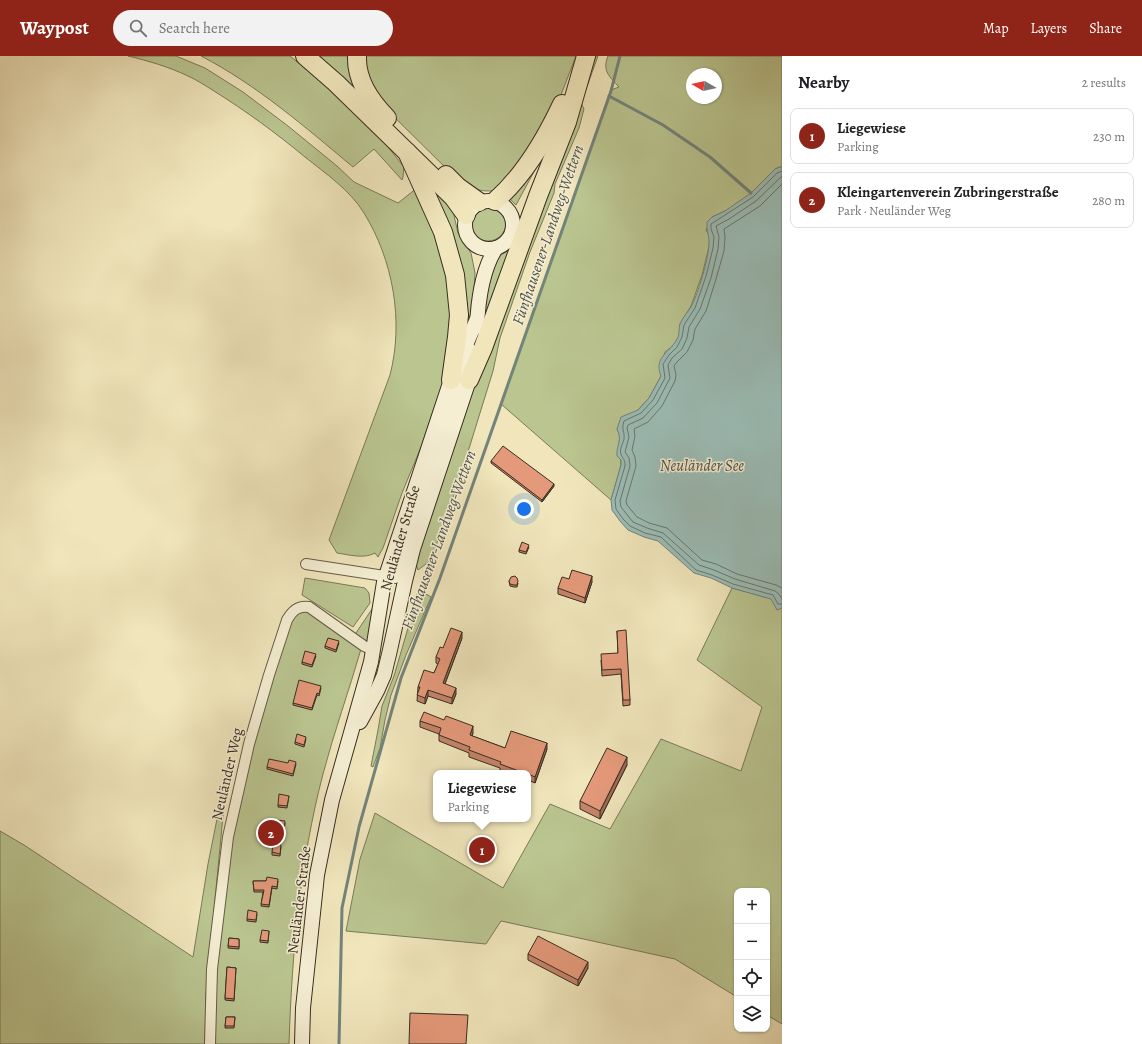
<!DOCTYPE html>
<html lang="en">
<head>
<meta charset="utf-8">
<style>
  :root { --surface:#fff; --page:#f2f2f2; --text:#202124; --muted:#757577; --line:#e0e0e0; --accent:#8f2418 }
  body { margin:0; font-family:Alegreya,serif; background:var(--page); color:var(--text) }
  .controls { position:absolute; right:12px; bottom:12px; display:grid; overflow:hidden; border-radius:8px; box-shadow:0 1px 3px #0004 }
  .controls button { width:36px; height:36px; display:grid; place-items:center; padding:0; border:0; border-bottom:1px solid var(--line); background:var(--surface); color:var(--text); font:20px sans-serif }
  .compass { position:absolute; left:686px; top:12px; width:36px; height:36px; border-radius:50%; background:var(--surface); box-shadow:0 1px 3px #0004; rotate:279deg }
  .you { position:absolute; left:524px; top:453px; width:14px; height:14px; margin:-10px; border:3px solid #fff; border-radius:50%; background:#1a73e8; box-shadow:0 0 0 6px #1a73e833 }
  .badge { display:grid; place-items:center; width:26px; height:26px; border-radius:50%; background:var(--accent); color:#fff; font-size:13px; font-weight:700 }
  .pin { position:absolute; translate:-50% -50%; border:2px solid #fff; box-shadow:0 1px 4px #0006 }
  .popup { position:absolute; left:433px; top:714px; width:98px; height:52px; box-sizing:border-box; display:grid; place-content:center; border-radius:8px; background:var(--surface); filter:drop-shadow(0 1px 3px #0005); font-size:13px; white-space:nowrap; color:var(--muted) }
  .popup b { font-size:15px; color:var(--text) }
  .popup::after { content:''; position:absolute; left:50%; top:100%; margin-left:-8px; border:8px solid transparent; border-top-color:var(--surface) }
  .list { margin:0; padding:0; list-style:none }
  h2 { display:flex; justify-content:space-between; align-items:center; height:52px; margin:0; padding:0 16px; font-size:17px }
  h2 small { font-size:13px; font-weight:400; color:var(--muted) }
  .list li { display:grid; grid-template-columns:26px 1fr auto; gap:12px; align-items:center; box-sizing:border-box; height:56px; margin:0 8px 8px; padding:0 8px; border:1px solid var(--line); border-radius:8px }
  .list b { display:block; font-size:15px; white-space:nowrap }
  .list p { margin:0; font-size:13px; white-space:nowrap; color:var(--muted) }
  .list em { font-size:13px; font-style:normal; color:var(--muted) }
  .icon { flex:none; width:22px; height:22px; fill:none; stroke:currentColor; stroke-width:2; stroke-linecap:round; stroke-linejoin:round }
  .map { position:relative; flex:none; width:782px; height:988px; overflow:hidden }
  header { display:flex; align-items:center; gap:24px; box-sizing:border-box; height:56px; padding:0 20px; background:var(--accent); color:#fff }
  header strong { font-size:19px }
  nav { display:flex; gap:22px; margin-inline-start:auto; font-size:14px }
  .search { width:280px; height:36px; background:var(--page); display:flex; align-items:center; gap:10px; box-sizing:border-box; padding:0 14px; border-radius:22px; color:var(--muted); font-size:15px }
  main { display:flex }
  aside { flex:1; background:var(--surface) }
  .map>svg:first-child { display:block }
</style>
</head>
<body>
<header>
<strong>Waypost</strong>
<div class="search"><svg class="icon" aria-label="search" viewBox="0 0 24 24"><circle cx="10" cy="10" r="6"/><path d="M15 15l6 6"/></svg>Search here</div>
<nav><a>Map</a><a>Layers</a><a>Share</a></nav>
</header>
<main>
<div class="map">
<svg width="782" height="988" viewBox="0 0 782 988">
  <rect width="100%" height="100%" fill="#f0e5bb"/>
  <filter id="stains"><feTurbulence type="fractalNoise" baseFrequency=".005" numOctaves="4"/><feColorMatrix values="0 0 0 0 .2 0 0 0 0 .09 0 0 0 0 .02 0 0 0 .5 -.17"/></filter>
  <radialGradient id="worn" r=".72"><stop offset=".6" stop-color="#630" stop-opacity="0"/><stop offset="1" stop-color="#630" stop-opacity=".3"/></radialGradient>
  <!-- green -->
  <g fill="#bac590" stroke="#797a59" fill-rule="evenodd">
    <path d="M 128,0 L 176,0 L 205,12 L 243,36 L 288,70 L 337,110 L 354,126 L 398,147 L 417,132 L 452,226 L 450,306 L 421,391 L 402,437 L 383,492 L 378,501 L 375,497 C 364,503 350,499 337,497 L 329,484 L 390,319 C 404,265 393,204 364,157 C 350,134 325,117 305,101 C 276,77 246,55 214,35 C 206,30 197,24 188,20 C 169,11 149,5 128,0 Z"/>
    <path d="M 201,0 L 290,0 L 331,33 L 384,86 L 404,111 L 403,121 L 402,124 L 374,93 L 353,111 C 305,71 257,29 201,0 Z"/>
    <path d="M 309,0 L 353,0 L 372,52 Z"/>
    <path d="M 363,0 L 576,0 L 552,62 L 501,133 C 483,138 472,133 457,123 L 380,47 L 371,33 Z"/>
    <path d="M 596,0 L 598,0 L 581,47 L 584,53 L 579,72 L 555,128 L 554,137 L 530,196 L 500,282 L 493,315 L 458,428 L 438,484 L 431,504 L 418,514 L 415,505 L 462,362 L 562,87 Z"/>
    <path d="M 608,0 L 782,0 L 782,111 C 774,111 771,118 766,124 C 751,139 732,153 712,161 L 706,174 L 710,181 L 709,191 L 702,219 L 691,250 L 680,268 L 679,280 L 674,289 L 665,296 L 660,315 L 661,320 L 649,342 L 638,354 L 617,373 L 620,380 L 619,387 L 621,409 L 611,444 L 501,348 L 611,34 L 619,31 C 609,20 602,15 608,0 ZM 692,18 L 716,18 L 716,42 L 692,42 Z"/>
    <path d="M 536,112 L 516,149 L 508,141 Z"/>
    <path d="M 423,119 L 453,155 L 458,177 L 471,197 L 475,217 L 474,233 L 470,261 L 464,280 Z"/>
    <circle cx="488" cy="167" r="18"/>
    <path d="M 513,185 L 484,265 L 488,224 L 501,196 Z"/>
    <path d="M 305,522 L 365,532 L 369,537 L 370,547 L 353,571 L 302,539 Z"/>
    <path d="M 732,532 L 772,543 L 777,553 L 782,552 L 782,968 L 767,959 L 767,835 L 737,835 L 737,941 L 675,903 L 501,865 L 486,888 L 346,875 L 360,803 L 375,757 L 503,832 L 550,748 L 610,773 L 661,683 L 741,715 L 762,651 L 697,604 Z"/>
    <path d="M 422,537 L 428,539 L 431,541 L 406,599 L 391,639 L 385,664 L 380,692 L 373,711 L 371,710 L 378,674 L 382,650 L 394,620 L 413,555 L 415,555 L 416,550 L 414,549 L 417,538 Z"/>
    <path d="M 374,550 L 368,587 L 354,580 Z"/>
    <path d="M 306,554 L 361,593 C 349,635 334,676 323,718 C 300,806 292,897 289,988 L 213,988 L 214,930 L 230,788 L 258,665 L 287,573 L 295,558 Z"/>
    <path d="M 228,708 L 206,937 L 205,988 L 0,988 L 0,775 L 24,789 L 193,901 L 208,808 Z"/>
  </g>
  <!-- water -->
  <path fill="#9bbdb7" stroke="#73847b" d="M 780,111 L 782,111 L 782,552 L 777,554 L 771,543 L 732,532 L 711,522 L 694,517 L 658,485 L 644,481 L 628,474 L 620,465 L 612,454 L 611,444 L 621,409 L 621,404 L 617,400 C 616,388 623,385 617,373 L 621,361 L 638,354 L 649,342 L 661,320 C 653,300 671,297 678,281 C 680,276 678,271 681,266 C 683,261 688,256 691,251 C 698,238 708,204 709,189 C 710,181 706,174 707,166 L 712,161 L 725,155 L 751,137 L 775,113 Z"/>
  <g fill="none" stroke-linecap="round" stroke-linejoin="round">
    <!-- shore -->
    <g stroke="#6a766c" stroke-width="1">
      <path d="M 782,115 L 777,117 L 753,141 L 711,168 L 711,173 L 714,181 L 713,192 L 706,220 L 695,252 L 684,269 L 682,281 L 677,291 L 669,299 L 663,308 L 665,322 L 653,344 L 641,357 L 624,365 C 621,375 625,375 624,383 C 623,388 619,393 621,398 C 623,404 625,402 625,410 L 615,444 L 616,453 L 623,463 L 630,470 L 645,477 L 661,481 L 696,514 L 712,519 L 733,528 L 773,539 L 778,548 L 782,548"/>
      <path d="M 782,120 L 756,145 L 729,163 L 716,170 L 719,181 L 718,193 L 711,222 L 700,253 L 689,271 L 687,282 L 682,293 L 672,302 L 668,309 L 670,322 L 657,347 L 643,362 L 628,369 L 627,372 L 629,381 L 625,396 L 629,402 L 630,410 L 620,445 L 621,451 L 633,466 L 647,472 L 663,477 L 699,509 L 714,514 L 735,523 L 775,535 L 779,538 L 782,543"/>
      <path d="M 782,128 L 760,150 L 724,173 L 725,181 L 724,195 L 716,223 L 706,255 L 695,273 L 693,284 L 687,296 L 677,306 L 674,310 L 676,319 L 675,325 L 662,350 L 648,366 L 634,373 L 635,380 L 632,394 L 635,401 L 636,410 L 626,445 L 627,449 L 637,461 L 649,467 L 667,472 L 702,504 L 716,508 L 737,518 L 776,529 L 782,532"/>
    </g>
    <!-- stream -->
    <g stroke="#73847b" stroke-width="3">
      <path d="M 609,40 L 663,69 L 710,101 L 751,137"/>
      <path d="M 339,988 L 342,852 L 359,771 L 401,622 L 440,522 L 611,35 L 620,0"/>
    </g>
    <!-- minor casing -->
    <g stroke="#665c48" stroke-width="12">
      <g id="minor">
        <path d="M 306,508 L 391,521"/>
        <path d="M 395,522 L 461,324 L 470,292"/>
        <path d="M 210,988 L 212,913 L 228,781 L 249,688 L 269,619 L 287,564 C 292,555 298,549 309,551 L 364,590 L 373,594"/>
      </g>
    </g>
    <!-- secondary casing -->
    <g stroke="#382e22" stroke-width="16">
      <g id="secondary">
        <circle cx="489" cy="169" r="24"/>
        <path d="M 477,271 C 478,245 482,214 496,192"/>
        <path d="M 360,666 L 377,635 L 384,619 L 390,594 L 405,525 L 413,493 L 469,324 L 471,315"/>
        <path d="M 302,988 L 303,952 L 317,819 L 332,744 L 371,606 L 384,526 L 451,324 L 477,263"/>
      </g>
    </g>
    <!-- motorway casing -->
    <g stroke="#382e22" stroke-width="20">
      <g id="motorway">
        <path d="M 305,0 L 336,27 L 453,141 L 466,159"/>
        <path d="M 357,0 C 356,25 370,45 387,62"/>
        <path d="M 407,96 L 443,176 L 455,219 L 459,259 L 457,281 L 451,324"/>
        <path d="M 446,119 L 458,131 L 479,146"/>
        <path d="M 495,145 C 524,120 546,82 562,48"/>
        <path d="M 469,324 L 483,292 L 538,140 L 567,66 L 586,0"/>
      </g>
    </g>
    <!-- minor -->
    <use href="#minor" stroke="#f5eed3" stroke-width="10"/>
    <!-- secondary -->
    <use href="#secondary" stroke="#f5eed3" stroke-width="14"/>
    <!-- motorway -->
    <use href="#motorway" stroke="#f0e5bb" stroke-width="18"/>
  </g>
  <!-- wall -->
  <g fill="#c48469" stroke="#382e22">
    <path d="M 491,405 L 554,430 L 542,446 L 491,407 Z"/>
    <path d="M 529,491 L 526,498 L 519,496 L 519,494 Z"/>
    <path d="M 569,523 L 592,526 L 585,547 L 558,538 L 558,532 Z"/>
    <path d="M 509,525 L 518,527 L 517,531 L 514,531 L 510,530 Z"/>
    <path d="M 617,575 L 630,644 L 630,649 L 623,650 L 621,618 L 602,620 L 601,604 L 618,597 Z"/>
    <path d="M 462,582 L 445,628 L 456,638 L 452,648 L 428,640 L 425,648 L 417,645 L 418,631 L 434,617 L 438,608 L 436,607 L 436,601 L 443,592 Z"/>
    <path d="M 339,587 L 336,596 L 325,592 L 325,590 Z"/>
    <path d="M 316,600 L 312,611 L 302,608 L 302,606 Z"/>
    <path d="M 321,632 L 319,640 L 317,639 L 312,654 L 293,649 L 293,647 Z"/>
    <path d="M 420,665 L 473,677 L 472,680 L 505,692 L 547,693 L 535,727 L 528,724 L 528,717 L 507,717 L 500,714 L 500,712 L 469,701 L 469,697 L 439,685 L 439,678 L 420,671 Z"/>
    <path d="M 306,683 L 304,691 L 295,688 L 295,686 Z"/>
    <path d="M 296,708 L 293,720 L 267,713 L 267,711 Z"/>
    <path d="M 627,709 L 600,763 L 580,753 L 580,745 Z"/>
    <path d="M 289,740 L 287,752 L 278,751 L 278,749 Z"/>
    <path d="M 285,767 L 284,776 L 275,775 L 275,773 Z"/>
    <path d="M 281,791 L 280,800 L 272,799 L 272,796 Z"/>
    <path d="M 253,825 L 278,825 L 277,833 L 272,832 L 269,851 L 261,850 L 263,836 L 254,836 Z"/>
    <path d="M 257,858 L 256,866 L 247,865 L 247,863 Z"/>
    <path d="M 269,875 L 268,887 L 260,886 L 260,884 Z"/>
    <path d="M 229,882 L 239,883 L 239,893 L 228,892 Z"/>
    <path d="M 528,898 L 588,912 L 578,930 L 528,904 Z"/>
    <path d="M 227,911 L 236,912 L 234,945 L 225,944 Z"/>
    <path d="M 226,961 L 235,961 L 234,972 L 225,972 Z"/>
  </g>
  <!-- shaded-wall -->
  <g fill="#a06b55" stroke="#382e22">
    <path d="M 554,428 L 554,430 L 542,446 L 542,444 Z"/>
    <path d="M 592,520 L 592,526 L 585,547 L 585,542 Z"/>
    <path d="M 462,576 L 462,582 L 443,633 L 443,627 Z"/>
    <path d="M 456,632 L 456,638 L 452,648 L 452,642 Z"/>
    <path d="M 428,634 L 428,640 L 425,648 L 425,642 Z"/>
    <path d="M 473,670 L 473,677 L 470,686 L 470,679 Z"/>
    <path d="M 547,687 L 547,693 L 535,727 L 535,721 Z"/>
    <path d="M 627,701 L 627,709 L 600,763 L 600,755 Z"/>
    <path d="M 588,906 L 588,912 L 578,930 L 578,924 Z"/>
  </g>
  <!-- building -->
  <g fill="#e4997a" stroke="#382e22">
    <path d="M 503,390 L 554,428 L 542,444 L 491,405 Z"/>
    <path d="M 522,486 L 529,489 L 526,496 L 519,494 Z"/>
    <path d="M 572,514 L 592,520 L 585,542 L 558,532 L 562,521 L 569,523 Z"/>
    <path d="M 515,520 L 517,522 L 518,525 L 517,529 L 514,529 L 510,528 L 509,525 L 511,521 Z"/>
    <path d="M 451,572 L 462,576 L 443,627 L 456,632 L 452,642 L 428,634 L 425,642 L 417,639 L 420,631 L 418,631 L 424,614 L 434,617 L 440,603 L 436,601 L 440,591 L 443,592 Z"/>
    <path d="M 626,574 L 630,644 L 623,644 L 621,613 L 602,614 L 601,598 L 618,597 L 617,575 Z"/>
    <path d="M 328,582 L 339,585 L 336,594 L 325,590 Z"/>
    <path d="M 305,595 L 316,598 L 312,609 L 302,606 Z"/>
    <path d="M 299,624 L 321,630 L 319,638 L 317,637 L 312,652 L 293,647 Z"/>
    <path d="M 424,656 L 444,664 L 446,660 L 473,670 L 470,679 L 505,692 L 511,675 L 547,687 L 535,721 L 528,718 L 528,717 L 524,717 L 500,708 L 501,706 L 469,694 L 470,691 L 439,679 L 441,672 L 420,665 Z"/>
    <path d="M 297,678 L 306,681 L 304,689 L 295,686 Z"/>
    <path d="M 607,692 L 627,701 L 600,755 L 580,745 Z"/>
    <path d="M 269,703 L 288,707 L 289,704 L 296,706 L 293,718 L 267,711 Z"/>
    <path d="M 279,738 L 289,740 L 287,750 L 278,749 Z"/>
    <path d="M 276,764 L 285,765 L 284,774 L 275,773 Z"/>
    <path d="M 273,788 L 281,789 L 280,798 L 272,796 Z"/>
    <path d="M 267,821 L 278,823 L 277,831 L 272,830 L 269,849 L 261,848 L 264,834 L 254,834 L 253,825 L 266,825 Z"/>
    <path d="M 248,854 L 257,856 L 256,864 L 247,863 Z"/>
    <path d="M 262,874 L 269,875 L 268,885 L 260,884 Z"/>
    <path d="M 538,880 L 588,906 L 578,924 L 528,898 Z"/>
    <path d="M 229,882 L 239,883 L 239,891 L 228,890 Z"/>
    <path d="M 227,911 L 236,912 L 234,943 L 225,942 Z"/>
    <path d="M 410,957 L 468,959 L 466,988 L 409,988 Z"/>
    <path d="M 226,961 L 235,961 L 234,970 L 225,970 Z"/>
  </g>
  <g text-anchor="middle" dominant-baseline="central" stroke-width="3" stroke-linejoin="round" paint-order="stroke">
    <!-- street labels -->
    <g font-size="15" fill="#382e22" stroke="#f5eed3">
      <text transform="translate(400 482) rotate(-74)">Neuländer Straße</text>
      <text transform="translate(227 718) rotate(-77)">Neuländer Weg</text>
      <text transform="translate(299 844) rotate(-83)">Neuländer Straße</text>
    </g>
    <!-- water labels -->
    <g font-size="16" font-style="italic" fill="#515247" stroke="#f5eed3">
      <text transform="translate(548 179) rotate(-71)">Fünfhausener-Landweg-Wettern</text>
      <text x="702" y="410">Neuländer See</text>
      <text transform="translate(439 484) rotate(-70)">Fünfhausener-Landweg-Wettern</text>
    </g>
  </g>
  <rect width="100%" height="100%" filter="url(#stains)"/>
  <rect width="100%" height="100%" fill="url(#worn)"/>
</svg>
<div class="controls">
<button>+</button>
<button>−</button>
<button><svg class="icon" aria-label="locate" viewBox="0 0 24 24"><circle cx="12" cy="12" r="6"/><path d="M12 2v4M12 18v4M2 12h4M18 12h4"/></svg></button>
<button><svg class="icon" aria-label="layers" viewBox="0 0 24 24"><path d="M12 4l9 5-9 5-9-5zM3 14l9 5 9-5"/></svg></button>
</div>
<svg class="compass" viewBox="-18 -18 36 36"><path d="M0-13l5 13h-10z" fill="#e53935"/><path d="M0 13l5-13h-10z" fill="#757577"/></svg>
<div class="you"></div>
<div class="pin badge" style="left:482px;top:794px">1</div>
<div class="popup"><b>Liegewiese</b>Parking</div>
<div class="pin badge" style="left:271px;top:777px">2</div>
</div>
<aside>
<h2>Nearby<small>2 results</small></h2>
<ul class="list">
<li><span class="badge">1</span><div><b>Liegewiese</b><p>Parking</p></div><em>230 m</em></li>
<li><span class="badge">2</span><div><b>Kleingartenverein Zubringerstraße</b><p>Park · Neuländer Weg</p></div><em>280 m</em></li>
</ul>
</aside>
</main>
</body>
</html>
